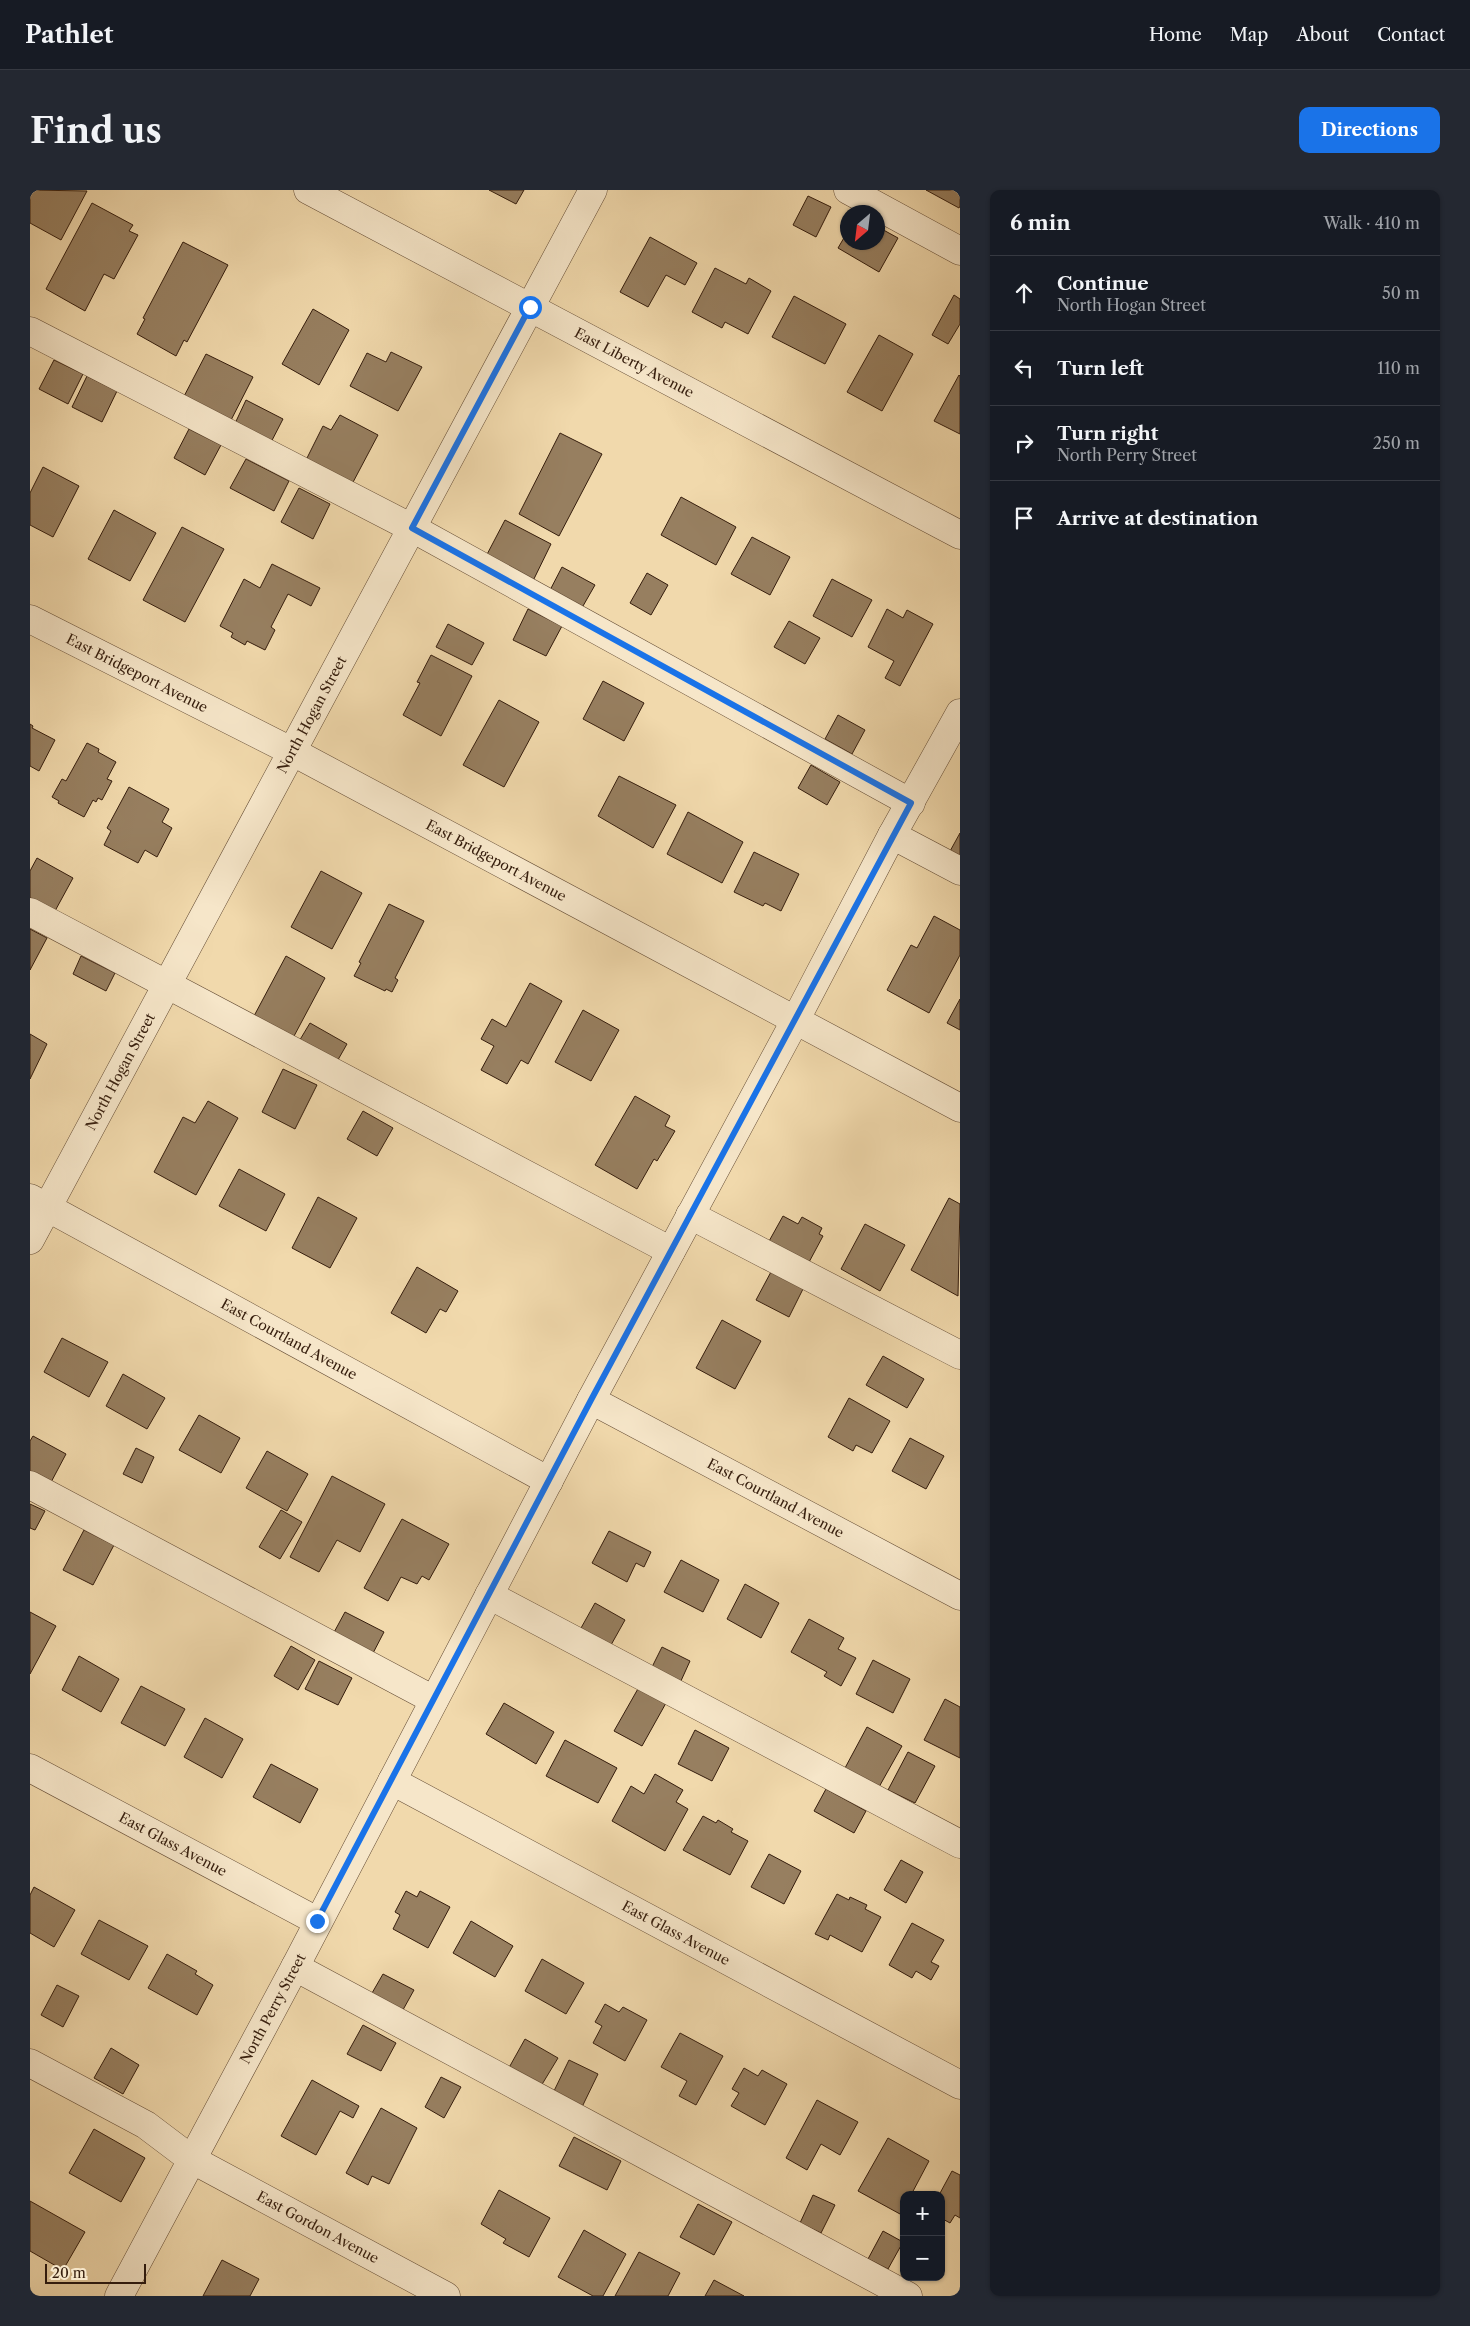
<!DOCTYPE html>
<html lang="en">
<head>
<meta charset="utf-8">
<style>
  :root { --surface:#171b24; --page:#242831; --text:#f1f3f6; --muted:#9ea1a6; --line:#363941; --accent:#1a73e8 }
  body { margin:0; font-family:"Libre Caslon Text",serif; background:var(--page); color:var(--text) }
  .controls { position:absolute; right:15px; bottom:15px; display:grid; overflow:hidden; border-radius:10px; box-shadow:0 1px 4px #0004 }
  .controls button { width:45px; height:45px; display:grid; place-items:center; padding:0; border:0; border-bottom:1px solid var(--line); background:var(--surface); color:var(--text); font:25px sans-serif }
  .compass { position:absolute; left:810px; top:15px; width:45px; height:45px; border-radius:50%; background:var(--surface); box-shadow:0 1px 4px #0004; rotate:208deg }
  .scale { position:absolute; left:15px; bottom:12px; width:101px; box-sizing:border-box; padding-left:5px; border:2px solid #351d0d; border-top:0; font-size:14px; line-height:18px; white-space:nowrap; color:#351d0d; -webkit-text-stroke:4px #f6e6c9; paint-order:stroke }
  .stop { position:absolute; width:15px; height:15px; margin:-11px; border:4px solid #1a73e8; border-radius:50%; background:#fff }
  .stop.end { background:#1a73e8; border-color:#fff; box-shadow:0 1px 5px #0008 }
  .list { margin:0; padding:0; list-style:none }
  h2 { display:flex; justify-content:space-between; align-items:center; height:65px; margin:0; padding:0 20px; font-size:21px }
  h2 small { font-size:16px; font-weight:400; color:var(--muted) }
  .list li { display:grid; grid-template-columns:32px 1fr auto; gap:15px; align-items:center; box-sizing:border-box; height:75px; padding:0 20px; border-top:1px solid var(--line) }
  .list b { display:block; font-size:19px; white-space:nowrap }
  .list p { margin:0; font-size:16px; white-space:nowrap; color:var(--muted) }
  .list em { font-size:16px; font-style:normal; color:var(--muted) }
  .icon { flex:none; width:28px; height:28px; fill:none; stroke:currentColor; stroke-width:2; stroke-linecap:round; stroke-linejoin:round }
  .map { position:relative; flex:none; width:930px; height:2106px; overflow:hidden; border-radius:10px }
  header { display:flex; align-items:center; gap:30px; box-sizing:border-box; height:70px; padding:0 25px; background:var(--surface); border-bottom:1px solid var(--line) }
  header strong { font-size:24px }
  nav { display:flex; gap:28px; margin-inline-start:auto; font-size:18px }
  .intro { display:flex; align-items:center; justify-content:space-between; box-sizing:border-box; height:120px; padding:0 30px }
  h1 { margin:0; font-size:35px }
  .button { padding:12px 22px; border-radius:10px; background:var(--accent); color:#fff; font-size:18px; font-weight:700 }
  main { display:flex; gap:30px; padding:0 30px }
  aside { flex:1; background:var(--surface); border-radius:10px; box-shadow:0 1px 4px #0004 }
  .map>svg:first-child { display:block }
</style>
</head>
<body>
<header>
<strong>Pathlet</strong>
<nav><a>Home</a><a>Map</a><a>About</a><a>Contact</a></nav>
</header>
<div class="intro"><h1>Find us</h1><a class="button">Directions</a></div>
<main>
<div class="map">
<svg width="930" height="2106" viewBox="0 0 930 2106">
  <rect width="100%" height="100%" fill="#f1d9ac"/>
  <filter id="stains"><feTurbulence type="fractalNoise" baseFrequency=".004" numOctaves="4"/><feColorMatrix values="0 0 0 0 .2 0 0 0 0 .09 0 0 0 0 .02 0 0 0 .5 -.17"/></filter>
  <radialGradient id="worn" r=".72"><stop offset=".6" stop-color="#630" stop-opacity="0"/><stop offset="1" stop-color="#630" stop-opacity=".3"/></radialGradient>
  <!-- building -->
  <g fill="#977f60" stroke="#351d0d">
    <path d="M 0,0 L 57,1 L 31,50 L 0,33 Z"/>
    <path d="M 459,0 L 494,0 L 486,14 Z"/>
    <path d="M 896,0 L 930,0 L 930,16 L 929,18 Z"/>
    <path d="M 778,6 L 801,17 L 786,47 L 763,35 Z"/>
    <path d="M 62,13 L 103,35 L 99,41 L 108,45 L 84,89 L 74,84 L 55,121 L 16,99 Z"/>
    <path d="M 848,37 L 868,48 L 849,82 L 808,58 L 818,41 L 818,52 L 848,52 Z"/>
    <path d="M 620,47 L 667,73 L 655,95 L 636,85 L 618,117 L 590,102 Z"/>
    <path d="M 153,52 L 198,75 L 157,152 L 154,150 L 146,166 L 107,144 L 115,129 L 113,128 Z"/>
    <path d="M 685,78 L 716,94 L 719,88 L 741,101 L 718,144 L 695,132 L 692,138 L 662,122 Z"/>
    <path d="M 924,105 L 930,109 L 930,134 L 918,154 L 902,145 Z"/>
    <path d="M 764,106 L 816,134 L 795,174 L 742,147 Z"/>
    <path d="M 283,119 L 319,140 L 289,195 L 252,174 Z"/>
    <path d="M 849,145 L 883,164 L 852,221 L 817,202 Z"/>
    <path d="M 361,162 L 392,177 L 368,221 L 320,196 L 337,163 L 356,172 Z"/>
    <path d="M 176,164 L 223,187 L 197,238 L 150,214 Z"/>
    <path d="M 24,170 L 53,184 L 38,214 L 9,199 Z"/>
    <path d="M 929,185 L 930,186 L 930,244 L 904,231 Z"/>
    <path d="M 57,186 L 87,201 L 72,232 L 42,217 Z"/>
    <path d="M 216,210 L 253,229 L 237,260 L 201,242 Z"/>
    <path d="M 310,225 L 348,245 L 321,296 L 275,272 L 293,236 L 301,240 Z"/>
    <path d="M 159,239 L 191,255 L 175,285 L 144,268 Z"/>
    <path d="M 530,243 L 572,264 L 529,346 L 489,324 Z"/>
    <path d="M 216,269 L 259,291 L 244,321 L 200,298 Z"/>
    <path d="M 13,277 L 49,296 L 23,347 L 0,335 L 0,303 Z"/>
    <path d="M 269,298 L 300,314 L 283,349 L 251,332 Z"/>
    <path d="M 651,307 L 706,337 L 686,375 L 631,345 Z"/>
    <path d="M 84,320 L 126,343 L 100,391 L 58,369 Z"/>
    <path d="M 475,330 L 521,354 L 501,395 L 453,372 Z"/>
    <path d="M 152,337 L 194,359 L 155,432 L 113,410 Z"/>
    <path d="M 722,347 L 760,367 L 740,405 L 701,384 Z"/>
    <path d="M 242,374 L 290,398 L 281,416 L 258,404 L 241,437 L 245,440 L 235,460 L 217,451 L 215,455 L 201,447 L 203,443 L 190,436 L 214,389 L 230,398 Z"/>
    <path d="M 532,377 L 565,395 L 549,423 L 517,406 Z"/>
    <path d="M 617,383 L 638,395 L 621,425 L 600,413 Z"/>
    <path d="M 802,389 L 842,410 L 822,447 L 783,426 Z"/>
    <path d="M 498,419 L 532,436 L 516,466 L 483,450 Z"/>
    <path d="M 857,419 L 873,428 L 877,420 L 903,434 L 870,496 L 855,488 L 864,471 L 838,457 Z"/>
    <path d="M 759,431 L 790,448 L 775,474 L 744,457 Z"/>
    <path d="M 418,434 L 454,453 L 442,475 L 406,457 Z"/>
    <path d="M 401,465 L 442,486 L 411,546 L 373,525 L 390,493 L 387,492 Z"/>
    <path d="M 573,491 L 614,513 L 594,551 L 553,529 Z"/>
    <path d="M 469,510 L 509,532 L 474,597 L 433,575 Z"/>
    <path d="M 808,525 L 835,540 L 822,564 L 795,549 Z"/>
    <path d="M 0,534 L 3,536 L 2,538 L 25,550 L 9,581 L 0,576 Z"/>
    <path d="M 57,553 L 69,559 L 68,562 L 86,572 L 77,589 L 82,591 L 72,610 L 68,608 L 66,612 L 63,610 L 54,627 L 28,613 L 29,611 L 22,607 L 32,589 L 36,591 Z"/>
    <path d="M 781,575 L 810,592 L 797,615 L 768,598 Z"/>
    <path d="M 589,586 L 646,615 L 623,658 L 568,626 Z"/>
    <path d="M 99,597 L 139,619 L 132,632 L 142,638 L 127,667 L 115,660 L 108,673 L 74,655 L 81,641 L 77,638 Z"/>
    <path d="M 658,622 L 713,652 L 692,693 L 637,664 Z"/>
    <path d="M 930,643 L 930,669 L 919,663 Z"/>
    <path d="M 724,662 L 769,684 L 751,721 L 735,713 L 733,716 L 704,702 Z"/>
    <path d="M 7,668 L 43,688 L 25,721 L 0,708 L 0,681 Z"/>
    <path d="M 291,681 L 332,703 L 302,759 L 261,737 Z"/>
    <path d="M 359,714 L 394,731 L 365,788 L 368,790 L 362,802 L 356,799 L 355,801 L 324,786 L 331,773 L 329,772 Z"/>
    <path d="M 904,726 L 930,740 L 930,765 L 899,823 L 857,800 L 881,755 L 887,758 Z"/>
    <path d="M 0,739 L 17,748 L 0,780 Z"/>
    <path d="M 51,766 L 85,783 L 76,801 L 43,784 Z"/>
    <path d="M 256,766 L 295,788 L 263,848 L 224,826 Z"/>
    <path d="M 500,793 L 532,811 L 498,874 L 491,870 L 477,894 L 451,880 L 464,856 L 451,849 L 462,829 L 476,837 Z"/>
    <path d="M 930,809 L 930,840 L 917,833 Z"/>
    <path d="M 553,820 L 589,840 L 561,891 L 525,872 Z"/>
    <path d="M 280,833 L 317,854 L 305,875 L 268,853 Z"/>
    <path d="M 0,844 L 17,854 L 0,889 Z"/>
    <path d="M 253,879 L 287,895 L 265,939 L 232,922 Z"/>
    <path d="M 605,906 L 640,926 L 635,936 L 645,941 L 627,971 L 624,969 L 607,999 L 565,975 Z"/>
    <path d="M 178,911 L 208,928 L 166,1005 L 124,982 L 153,927 L 165,933 Z"/>
    <path d="M 333,921 L 363,938 L 347,966 L 317,949 Z"/>
    <path d="M 209,979 L 255,1004 L 236,1041 L 189,1016 Z"/>
    <path d="M 288,1007 L 327,1028 L 300,1078 L 262,1058 Z"/>
    <path d="M 919,1008 L 930,1014 L 928,1106 L 881,1080 Z"/>
    <path d="M 753,1026 L 768,1034 L 772,1027 L 792,1038 L 789,1044 L 793,1046 L 778,1074 L 738,1053 Z"/>
    <path d="M 835,1034 L 875,1055 L 850,1101 L 811,1079 Z"/>
    <path d="M 387,1077 L 428,1101 L 416,1122 L 410,1119 L 396,1143 L 361,1123 Z"/>
    <path d="M 742,1080 L 774,1097 L 759,1127 L 726,1110 Z"/>
    <path d="M 692,1130 L 731,1151 L 705,1199 L 666,1178 Z"/>
    <path d="M 32,1148 L 78,1172 L 59,1207 L 14,1182 Z"/>
    <path d="M 853,1166 L 894,1189 L 877,1218 L 836,1195 Z"/>
    <path d="M 93,1184 L 135,1208 L 117,1239 L 76,1216 Z"/>
    <path d="M 819,1208 L 860,1231 L 842,1263 L 826,1255 L 823,1261 L 798,1247 Z"/>
    <path d="M 169,1225 L 210,1248 L 191,1283 L 149,1260 Z"/>
    <path d="M 3,1246 L 36,1264 L 19,1296 L 0,1285 L 0,1251 Z"/>
    <path d="M 880,1248 L 914,1266 L 896,1299 L 862,1281 Z"/>
    <path d="M 106,1258 L 124,1267 L 112,1293 L 93,1284 Z"/>
    <path d="M 237,1261 L 278,1284 L 257,1321 L 216,1298 Z"/>
    <path d="M 302,1286 L 355,1314 L 330,1362 L 307,1350 L 289,1382 L 260,1367 Z"/>
    <path d="M 0,1314 L 15,1321 L 5,1340 L 0,1338 Z"/>
    <path d="M 251,1320 L 272,1332 L 250,1369 L 229,1357 Z"/>
    <path d="M 372,1329 L 419,1354 L 399,1390 L 392,1386 L 387,1394 L 371,1387 L 358,1411 L 334,1398 Z"/>
    <path d="M 54,1340 L 84,1355 L 63,1395 L 33,1380 Z"/>
    <path d="M 579,1341 L 621,1362 L 614,1377 L 606,1373 L 597,1392 L 562,1373 Z"/>
    <path d="M 651,1370 L 689,1390 L 673,1422 L 634,1402 Z"/>
    <path d="M 715,1394 L 749,1413 L 731,1448 L 697,1429 Z"/>
    <path d="M 565,1413 L 595,1430 L 581,1455 L 551,1438 Z"/>
    <path d="M 0,1422 L 26,1436 L 0,1484 Z"/>
    <path d="M 315,1422 L 354,1442 L 341,1467 L 302,1446 Z"/>
    <path d="M 779,1429 L 814,1448 L 808,1459 L 826,1468 L 811,1496 L 794,1486 L 797,1482 L 761,1462 Z"/>
    <path d="M 261,1456 L 285,1470 L 268,1500 L 244,1486 Z"/>
    <path d="M 632,1457 L 660,1471 L 650,1493 L 621,1479 Z"/>
    <path d="M 49,1466 L 89,1489 L 71,1522 L 32,1500 Z"/>
    <path d="M 843,1470 L 880,1489 L 863,1523 L 826,1504 Z"/>
    <path d="M 289,1471 L 322,1488 L 308,1515 L 275,1499 Z"/>
    <path d="M 111,1496 L 155,1519 L 135,1556 L 91,1533 Z"/>
    <path d="M 609,1497 L 636,1513 L 612,1556 L 584,1541 Z"/>
    <path d="M 915,1509 L 930,1517 L 930,1568 L 894,1550 Z"/>
    <path d="M 474,1513 L 524,1542 L 506,1574 L 456,1544 Z"/>
    <path d="M 175,1528 L 213,1549 L 192,1588 L 154,1567 Z"/>
    <path d="M 837,1537 L 872,1556 L 849,1597 L 815,1578 Z"/>
    <path d="M 665,1540 L 699,1558 L 682,1591 L 648,1574 Z"/>
    <path d="M 535,1550 L 587,1578 L 568,1613 L 516,1586 Z"/>
    <path d="M 878,1562 L 905,1576 L 885,1613 L 858,1600 Z"/>
    <path d="M 241,1574 L 288,1599 L 270,1633 L 223,1607 Z"/>
    <path d="M 625,1584 L 653,1600 L 646,1612 L 658,1619 L 635,1661 L 582,1631 L 601,1596 L 614,1604 Z"/>
    <path d="M 796,1599 L 836,1621 L 824,1643 L 784,1621 Z"/>
    <path d="M 673,1626 L 686,1633 L 688,1630 L 703,1639 L 701,1642 L 718,1651 L 700,1685 L 653,1660 Z"/>
    <path d="M 739,1664 L 771,1681 L 754,1714 L 721,1697 Z"/>
    <path d="M 871,1670 L 893,1682 L 876,1713 L 854,1700 Z"/>
    <path d="M 4,1697 L 45,1720 L 24,1757 L 0,1743 L 0,1705 Z"/>
    <path d="M 376,1701 L 387,1707 L 390,1701 L 420,1717 L 398,1758 L 363,1739 L 370,1725 L 365,1722 Z"/>
    <path d="M 807,1704 L 819,1710 L 820,1707 L 837,1715 L 835,1719 L 851,1727 L 832,1762 L 800,1745 L 798,1750 L 785,1744 Z"/>
    <path d="M 69,1730 L 118,1756 L 99,1790 L 51,1764 Z"/>
    <path d="M 441,1731 L 483,1756 L 465,1787 L 423,1763 Z"/>
    <path d="M 882,1733 L 914,1750 L 901,1772 L 909,1776 L 901,1790 L 886,1781 L 882,1788 L 859,1775 Z"/>
    <path d="M 137,1764 L 167,1781 L 165,1784 L 183,1795 L 167,1825 L 118,1798 Z"/>
    <path d="M 512,1769 L 554,1793 L 536,1824 L 495,1801 Z"/>
    <path d="M 353,1784 L 384,1800 L 369,1827 L 338,1810 Z"/>
    <path d="M 27,1795 L 49,1806 L 33,1837 L 11,1825 Z"/>
    <path d="M 575,1814 L 589,1822 L 593,1817 L 617,1830 L 595,1871 L 563,1853 L 572,1836 L 565,1832 Z"/>
    <path d="M 333,1835 L 366,1853 L 351,1881 L 317,1864 Z"/>
    <path d="M 650,1843 L 693,1866 L 666,1915 L 649,1906 L 657,1891 L 631,1877 Z"/>
    <path d="M 495,1849 L 528,1868 L 508,1901 L 476,1883 Z"/>
    <path d="M 81,1858 L 109,1875 L 93,1904 L 64,1888 Z"/>
    <path d="M 539,1870 L 568,1884 L 552,1917 L 523,1903 Z"/>
    <path d="M 714,1878 L 728,1886 L 732,1880 L 757,1894 L 735,1935 L 701,1916 L 709,1903 L 702,1899 Z"/>
    <path d="M 411,1887 L 431,1897 L 414,1928 L 395,1917 Z"/>
    <path d="M 282,1890 L 329,1916 L 323,1928 L 310,1921 L 286,1965 L 251,1946 Z"/>
    <path d="M 787,1910 L 828,1932 L 810,1965 L 791,1954 L 777,1980 L 756,1968 Z"/>
    <path d="M 351,1918 L 387,1938 L 359,1994 L 342,1986 L 338,1995 L 316,1983 Z"/>
    <path d="M 64,1939 L 115,1968 L 91,2012 L 39,1983 Z"/>
    <path d="M 544,1947 L 591,1971 L 577,2000 L 529,1976 Z"/>
    <path d="M 858,1948 L 899,1971 L 881,2005 L 874,2005 L 874,2018 L 870,2024 L 828,2001 Z"/>
    <path d="M 922,1981 L 930,1985 L 930,2028 L 925,2025 L 920,2033 L 911,2028 L 911,2005 L 909,2005 Z"/>
    <path d="M 469,2000 L 520,2028 L 499,2067 L 473,2053 L 476,2049 L 451,2034 Z"/>
    <path d="M 783,2005 L 805,2015 L 791,2043 L 770,2033 Z"/>
    <path d="M 0,2011 L 55,2042 L 33,2080 L 0,2061 Z"/>
    <path d="M 668,2014 L 702,2032 L 684,2065 L 650,2047 Z"/>
    <path d="M 554,2040 L 596,2064 L 573,2106 L 563,2106 L 528,2087 Z"/>
    <path d="M 853,2041 L 873,2052 L 858,2079 L 838,2069 Z"/>
    <path d="M 609,2062 L 650,2083 L 638,2106 L 585,2106 Z"/>
    <path d="M 192,2070 L 229,2089 L 220,2106 L 173,2106 Z"/>
    <path d="M 684,2090 L 714,2106 L 675,2106 Z"/>
  </g>
  <g fill="none" stroke-linecap="round" stroke-linejoin="round">
    <!-- minor casing -->
    <g stroke="#644c35" stroke-width="29">
      <g id="minor">
        <path id="s1" d="M 278,0 L 930,345"/>
        <path d="M 818,0 L 930,61"/>
        <path d="M 0,141 L 382,338 L 881,613"/>
        <path id="s2" d="M 0,429 L 263,562 L 930,918"/>
        <path d="M 862,645 L 930,681"/>
        <path d="M 0,722 L 641,1061"/>
        <path id="s3" d="M 0,1008 L 519,1291"/>
        <path d="M 660,1025 L 930,1165"/>
        <path id="s4" d="M 0,1050 L 563,0"/>
        <path id="s5" d="M 561,1210 L 930,1406"/>
        <path d="M 0,1295 L 404,1510"/>
        <path d="M 459,1405 L 930,1654"/>
        <path id="s6" d="M 0,1578 L 287,1731"/>
        <path id="s7" d="M 362,1591 L 930,1895"/>
        <path d="M 265,1777 L 878,2106"/>
        <path id="s8" d="M 0,1873 L 116,1935 L 161,1969 L 416,2106"/>
        <path id="s9" d="M 89,2106 L 265,1777 L 561,1210 L 765,831 L 862,645 L 930,523"/>
      </g>
    </g>
    <!-- minor -->
    <use href="#minor" stroke="#f6e6c9" stroke-width="28"/>
  </g>
  <g fill="none" stroke-linecap="round" stroke-linejoin="round">
    <!-- route -->
    <path stroke="#1a73e8" stroke-width="6" d="M 287,1731 L 561,1210 L 881,613 L 382,338 L 500,117"/>
  </g>
  <g text-anchor="middle" dominant-baseline="central" stroke-width="5" stroke-linejoin="round" paint-order="stroke">
    <!-- street labels -->
    <g font-size="14" fill="#351d0d" stroke="#f6e6c9">
      <text stroke="none"><textPath href="#s1" startOffset="369">East Liberty Avenue</textPath></text>
      <text stroke="none"><textPath href="#s2" startOffset="120">East Bridgeport Avenue</textPath></text>
      <text stroke="none"><textPath href="#s4" startOffset="596">North Hogan Street</textPath></text>
      <text stroke="none"><textPath href="#s2" startOffset="525">East Bridgeport Avenue</textPath></text>
      <text stroke="none"><textPath href="#s4" startOffset="191">North Hogan Street</textPath></text>
      <text stroke="none"><textPath href="#s3" startOffset="295">East Courtland Avenue</textPath></text>
      <text stroke="none"><textPath href="#s5" startOffset="209">East Courtland Avenue</textPath></text>
      <text stroke="none"><textPath href="#s6" startOffset="162">East Glass Avenue</textPath></text>
      <text stroke="none"><textPath href="#s7" startOffset="322">East Glass Avenue</textPath></text>
      <text stroke="none"><textPath href="#s9" startOffset="326">North Perry Street</textPath></text>
      <text stroke="none"><textPath href="#s8" startOffset="332">East Gordon Avenue</textPath></text>
    </g>
  </g>
  <rect width="100%" height="100%" filter="url(#stains)"/>
  <rect width="100%" height="100%" fill="url(#worn)"/>
</svg>
<div class="controls">
<button>+</button>
<button>−</button>
</div>
<svg class="compass" viewBox="-18 -18 36 36"><path d="M0-13l5 13h-10z" fill="#e53935"/><path d="M0 13l5-13h-10z" fill="#9ea1a6"/></svg>
<div class="scale">20 m</div>
<div class="stop" style="left:500px;top:117px"></div>
<div class="stop end" style="left:287px;top:1731px"></div>
</div>
<aside>
<h2>6 min<small>Walk · 410 m</small></h2>
<ul class="list">
<li><svg class="icon" aria-label="ahead" viewBox="0 0 24 24"><path d="M12 20V5M6 11l6-6 6 6"/></svg><div><b>Continue</b><p>North Hogan Street</p></div><em>50 m</em></li>
<li><svg class="icon" aria-label="left" viewBox="0 0 24 24"><path d="M17 20v-9H6M10 6l-5 5 5 5"/></svg><div><b>Turn left</b></div><em>110 m</em></li>
<li><svg class="icon" aria-label="right" viewBox="0 0 24 24"><path d="M7 20v-9h11M14 6l5 5-5 5"/></svg><div><b>Turn right</b><p>North Perry Street</p></div><em>250 m</em></li>
<li><svg class="icon" aria-label="arrive" viewBox="0 0 24 24"><path d="M6 21V4h12l-3 4 3 4H6"/></svg><div><b>Arrive at destination</b></div></li>
</ul>
</aside>
</main>
</body>
</html>
